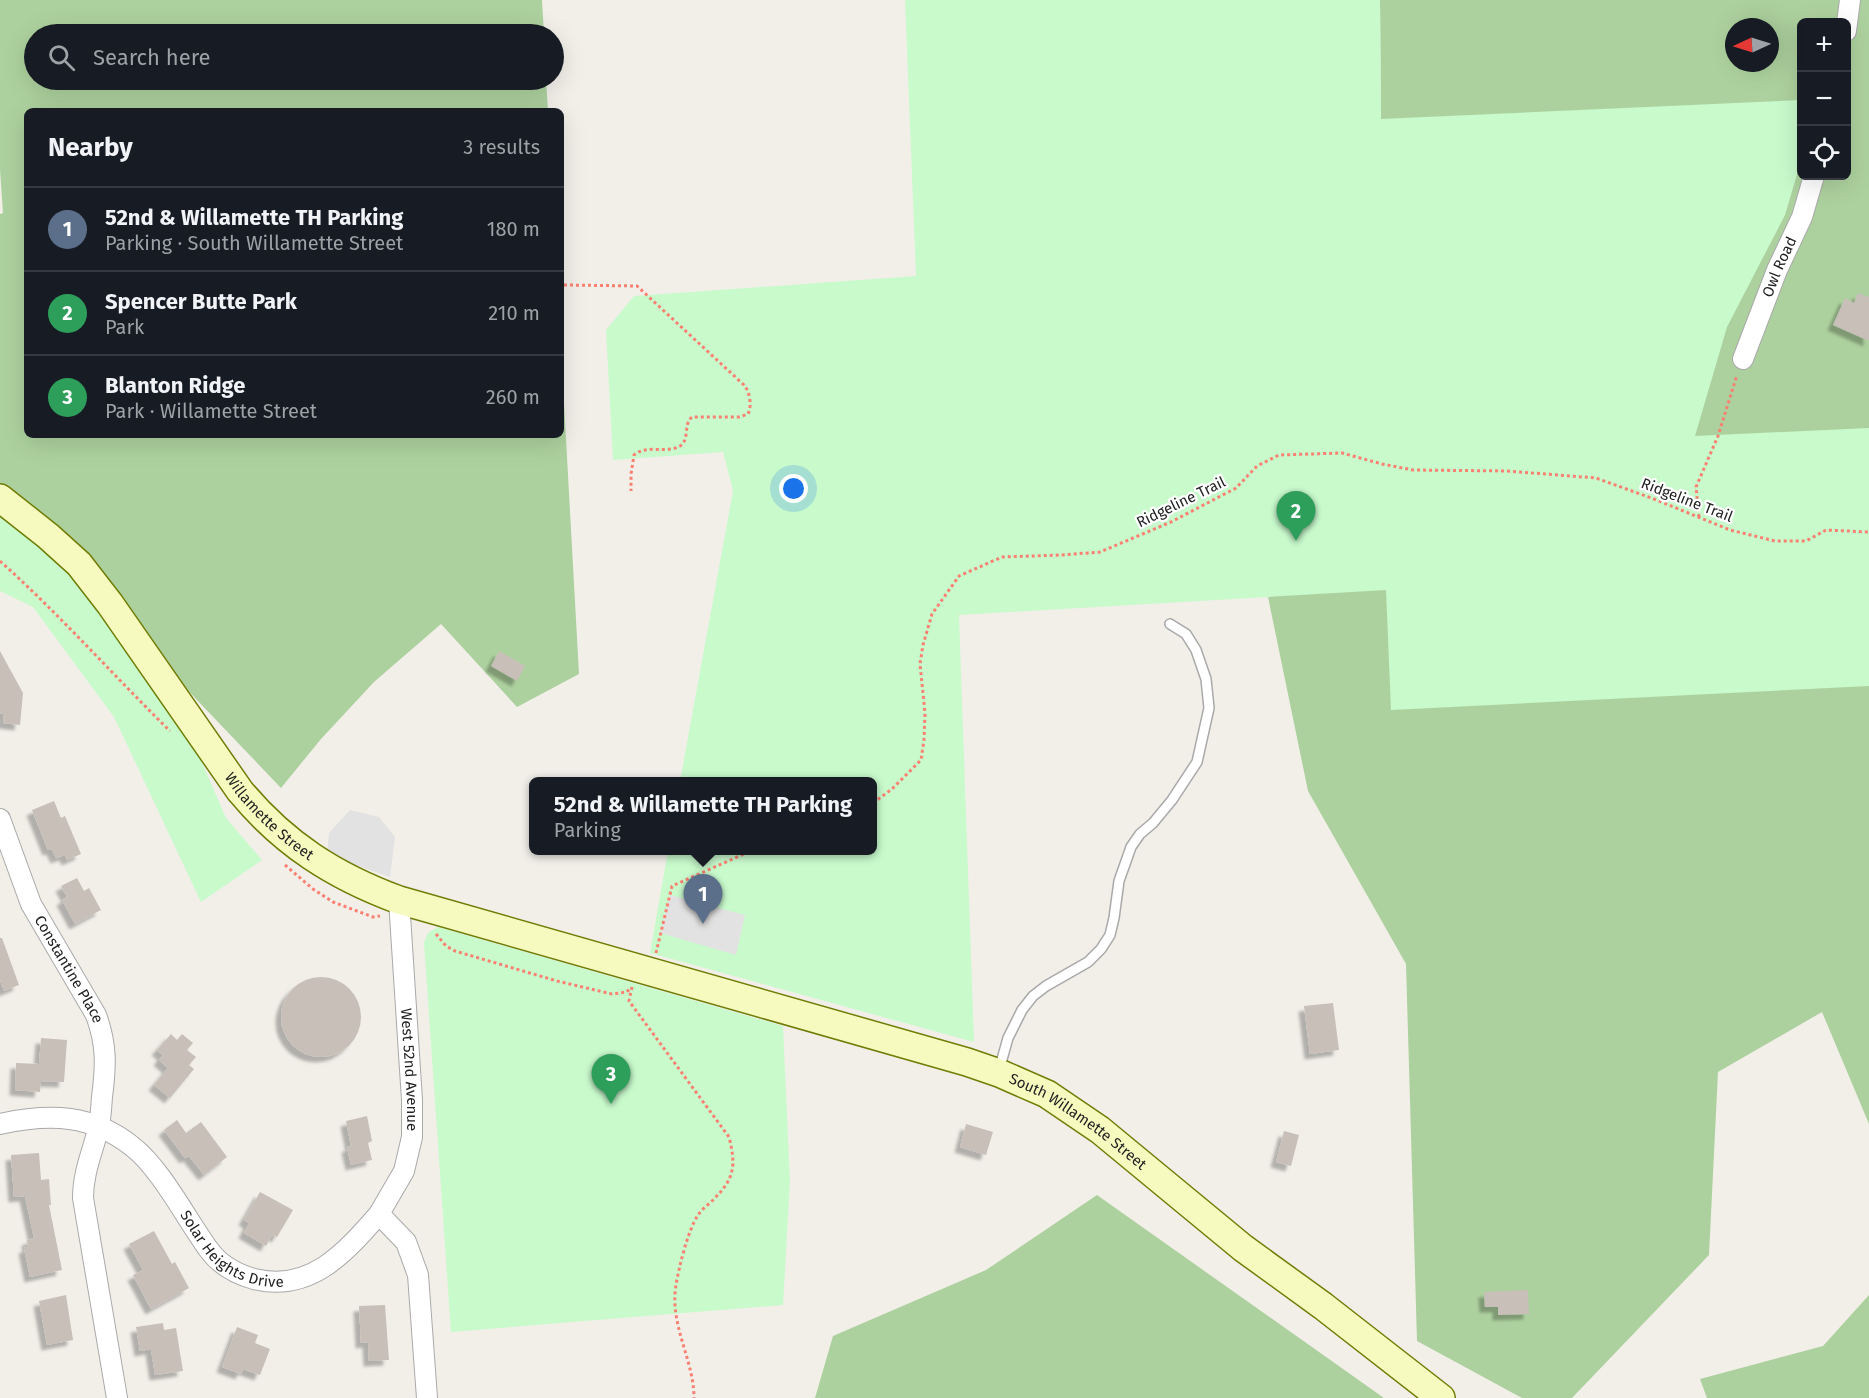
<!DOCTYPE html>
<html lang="en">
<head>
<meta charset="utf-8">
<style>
  :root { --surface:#171b24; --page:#242831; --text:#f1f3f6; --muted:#9ea1a6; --line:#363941; --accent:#d40000 }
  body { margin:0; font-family:"Fira Sans",sans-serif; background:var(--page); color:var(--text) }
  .controls { position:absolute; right:18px; top:18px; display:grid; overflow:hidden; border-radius:9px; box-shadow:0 6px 24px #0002 }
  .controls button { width:54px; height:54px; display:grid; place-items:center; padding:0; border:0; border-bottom:2px solid var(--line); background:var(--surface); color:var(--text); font:30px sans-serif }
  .compass { position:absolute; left:1725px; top:18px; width:54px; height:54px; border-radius:50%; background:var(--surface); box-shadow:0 6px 24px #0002; rotate:266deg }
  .you { position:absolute; left:794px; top:489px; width:21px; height:21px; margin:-15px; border:4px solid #fff; border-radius:50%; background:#1a73e8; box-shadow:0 0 0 9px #1a73e833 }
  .badge { display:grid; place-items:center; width:39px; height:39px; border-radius:50%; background:var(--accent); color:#fff; font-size:20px; font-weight:700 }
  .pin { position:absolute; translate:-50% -50px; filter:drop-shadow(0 2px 3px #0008) }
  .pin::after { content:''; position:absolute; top:32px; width:21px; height:18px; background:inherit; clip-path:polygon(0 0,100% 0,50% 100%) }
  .popup { position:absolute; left:529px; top:777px; width:348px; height:78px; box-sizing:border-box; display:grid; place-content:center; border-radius:9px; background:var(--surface); filter:drop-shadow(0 2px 4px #0005); font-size:20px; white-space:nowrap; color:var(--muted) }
  .popup b { font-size:22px; color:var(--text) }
  .popup::after { content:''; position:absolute; left:50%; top:100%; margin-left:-12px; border:12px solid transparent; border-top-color:var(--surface) }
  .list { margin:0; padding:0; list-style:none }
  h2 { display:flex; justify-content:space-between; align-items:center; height:78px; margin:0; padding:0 24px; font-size:26px }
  h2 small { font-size:20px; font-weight:400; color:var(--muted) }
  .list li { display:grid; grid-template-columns:39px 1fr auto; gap:18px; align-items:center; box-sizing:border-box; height:84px; padding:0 24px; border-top:2px solid var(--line) }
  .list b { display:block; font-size:22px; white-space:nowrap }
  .list p { margin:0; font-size:20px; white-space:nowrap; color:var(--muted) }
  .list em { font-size:20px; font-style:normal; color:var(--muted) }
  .icon { flex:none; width:33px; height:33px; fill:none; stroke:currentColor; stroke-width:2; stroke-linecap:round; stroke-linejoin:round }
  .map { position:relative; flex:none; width:1869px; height:1398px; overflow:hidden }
  .search { position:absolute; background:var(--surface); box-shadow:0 6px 24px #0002; left:24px; top:24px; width:540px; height:66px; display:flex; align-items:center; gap:15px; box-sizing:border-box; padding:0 21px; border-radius:33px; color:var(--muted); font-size:22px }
  .panel { position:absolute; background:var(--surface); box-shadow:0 6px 24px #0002; left:24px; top:108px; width:540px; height:330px; border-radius:9px }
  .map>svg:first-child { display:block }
</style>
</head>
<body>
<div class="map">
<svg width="1869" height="1398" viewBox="0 0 1869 1398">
  <defs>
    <filter id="shadow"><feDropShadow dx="-5.5" dy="5.5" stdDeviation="1.5" flood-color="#0004"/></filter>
  </defs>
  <rect width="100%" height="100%" fill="#f2efe9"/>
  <!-- forest -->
  <g fill="#add19e" fill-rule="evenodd">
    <path d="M 0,0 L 542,0 L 544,34 L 34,34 L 34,80 L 546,80 L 548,111 L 27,111 L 27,435 L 561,435 L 561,348 L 579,674 L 517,707 L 441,624 L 374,682 L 321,739 L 281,788 L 196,699 L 110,604 L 0,500 L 0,214 L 3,213 L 0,170 Z"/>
    <path d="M 1380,0 L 1869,0 L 1869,1124 L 1822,1012 L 1718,1072 L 1709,1255 L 1572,1398 L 1522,1398 L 1417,1341 L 1406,964 L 1308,791 L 1268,597 L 1381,119 ZM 1802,22 L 1846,22 L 1846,176 L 1802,176 ZM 1734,27 L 1770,27 L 1770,63 L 1734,63 Z"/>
    <path d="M 1097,1195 L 1384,1398 L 815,1398 L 833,1336 L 986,1270 Z"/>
    <path d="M 1869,1295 L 1869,1398 L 1707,1398 L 1700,1379 L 1823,1346 Z"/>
  </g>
  <!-- park -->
  <g fill="#c8facc">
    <path d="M 905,0 L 1380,0 L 1381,119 L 1801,100 L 1801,161 L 1785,215 L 1727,327 L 1695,436 L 1869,428 L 1869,686 L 1391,710 L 1386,590 L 959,615 L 974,1042 L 650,953 L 668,851 L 873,850 L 873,782 L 680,781 L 733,491 L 723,452 L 613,460 L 606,330 L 634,296 L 916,276 Z"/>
    <path d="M 0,511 L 35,536 L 83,588 L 194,744 L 226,818 L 262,860 L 201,902 L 114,717 L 33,607 L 0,591 Z"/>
    <path d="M 438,927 L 783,1026 L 790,1181 L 783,1305 L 451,1332 L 424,943 L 428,933 Z"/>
  </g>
  <!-- parking -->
  <g fill="#e2e2e2">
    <path d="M 350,810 L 379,817 L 395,837 L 390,877 L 327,855 L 329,833 Z"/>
    <path d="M 670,895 L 745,915 L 736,955 L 660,933 Z"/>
  </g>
  <!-- building -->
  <g fill="#c7bfb8" filter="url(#shadow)">
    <path d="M 1858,293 L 1869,297 L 1869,341 L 1833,325 L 1845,298 L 1854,303 Z"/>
    <path d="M 0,651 L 23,693 L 20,725 L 3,723 L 4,714 L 0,713 Z"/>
    <path d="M 499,651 L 525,666 L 517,681 L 491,666 Z"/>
    <path d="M 54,801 L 61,818 L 65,816 L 81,854 L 67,860 L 65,855 L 56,858 L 52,849 L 48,850 L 32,810 Z"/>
    <path d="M 77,878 L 84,891 L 89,888 L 101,910 L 75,924 L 62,900 L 67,897 L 61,886 Z"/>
    <path d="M 0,938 L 2,938 L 19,985 L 4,991 L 0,980 Z"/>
    <circle cx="321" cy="1017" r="40"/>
    <path d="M 1333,1003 L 1339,1050 L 1310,1054 L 1304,1006 Z"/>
    <path d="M 171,1034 L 177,1040 L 182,1034 L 193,1043 L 187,1050 L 196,1057 L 189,1065 L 194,1069 L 170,1098 L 154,1085 L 168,1068 L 159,1060 L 163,1055 L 157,1050 Z"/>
    <path d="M 41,1038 L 67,1040 L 64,1082 L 41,1081 L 40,1092 L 15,1090 L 16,1063 L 39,1064 Z"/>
    <path d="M 367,1116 L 372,1141 L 368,1143 L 372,1160 L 351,1165 L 347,1147 L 351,1146 L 346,1121 Z"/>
    <path d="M 177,1120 L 186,1133 L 201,1122 L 227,1157 L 204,1175 L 189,1156 L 185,1158 L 164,1130 Z"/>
    <path d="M 966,1124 L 993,1132 L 986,1155 L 960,1147 Z"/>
    <path d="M 1284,1131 L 1299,1135 L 1291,1166 L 1276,1162 Z"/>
    <path d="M 39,1153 L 41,1180 L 49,1179 L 51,1205 L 49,1205 L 62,1270 L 30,1277 L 24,1248 L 28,1247 L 27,1240 L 34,1238 L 25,1196 L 14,1197 L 11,1155 Z"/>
    <path d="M 260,1192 L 293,1210 L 277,1237 L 272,1235 L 266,1246 L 244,1233 L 249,1223 L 244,1220 Z"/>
    <path d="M 154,1231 L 172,1264 L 175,1262 L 189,1288 L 151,1309 L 133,1275 L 143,1270 L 129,1244 Z"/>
    <path d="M 1528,1290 L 1529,1314 L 1498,1315 L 1498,1307 L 1485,1307 L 1484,1292 Z"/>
    <path d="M 66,1295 L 73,1340 L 47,1345 L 39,1301 Z"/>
    <path d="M 385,1305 L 389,1360 L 369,1361 L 368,1342 L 361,1343 L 359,1306 Z"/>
    <path d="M 163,1323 L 164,1330 L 176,1328 L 183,1371 L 155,1375 L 151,1349 L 140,1351 L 136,1327 Z"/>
    <path d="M 237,1327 L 258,1335 L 255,1343 L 270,1349 L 260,1375 L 243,1369 L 241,1374 L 222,1367 Z"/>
  </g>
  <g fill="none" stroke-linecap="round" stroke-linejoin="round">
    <!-- service casing -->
    <g stroke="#a9a9a9" stroke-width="12">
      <path id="service" d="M 999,1070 L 1008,1038 L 1022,1010 L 1033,996 L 1046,986 L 1088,962 L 1101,949 L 1110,935 L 1114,918 L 1119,881 L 1131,847 L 1140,834 L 1153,823 L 1172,800 L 1197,762 L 1209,708 L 1206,679 L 1196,650 L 1186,634 L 1170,624"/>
    </g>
    <!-- minor casing -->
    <g stroke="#a9a9a9" stroke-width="22">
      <g id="minor">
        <path d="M 1846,31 L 1850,0"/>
        <path id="s1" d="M 1743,359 L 1777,270 L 1802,217 L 1814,176"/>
        <path id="s2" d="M 0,819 L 31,904 L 96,1015 C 107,1045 106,1066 102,1097 C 101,1108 101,1119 98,1130 C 92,1153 83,1173 83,1198 L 117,1398"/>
        <path id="s3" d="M 399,900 L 412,1100 L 412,1137 L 404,1171 L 379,1214 L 406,1242 L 418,1275 L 427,1398"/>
        <path id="s4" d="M 0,1124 C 50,1113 92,1114 133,1147 C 161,1169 187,1220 209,1250 C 220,1265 236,1274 254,1279 C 310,1293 345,1253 379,1214"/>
      </g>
    </g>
    <!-- secondary casing -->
    <g stroke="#707d05" stroke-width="30">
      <g id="secondary">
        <path id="s5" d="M 0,498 L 48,536 L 79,564 L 110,604 L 240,791 C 284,844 334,876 399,900 L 967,1062 L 999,1073 L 1047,1094 L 1100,1130 L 1243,1248 L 1323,1306 L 1441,1398"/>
      </g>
    </g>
    <!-- path -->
    <g stroke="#fa8072" stroke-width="3" stroke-dasharray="3 3" stroke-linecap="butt">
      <path d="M 564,285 L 637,286 L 744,385 C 750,392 752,406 748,414 L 739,417 L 692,417 C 683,424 690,440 680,446 C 667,454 647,444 634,455 L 631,474 L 631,491"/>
      <path d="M 1699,517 L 1696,487 L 1718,436 L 1737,375"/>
      <path d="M 0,561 C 60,615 113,675 170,731"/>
      <path d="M 873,803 L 892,789 L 921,760 L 924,740 L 925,713 L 920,664 L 923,645 L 932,614 L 959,576 L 1002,557 L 1062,555 L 1100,552 L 1171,522 L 1236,488 L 1257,466 L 1279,455 L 1342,453 L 1382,464 L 1413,470 L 1507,471 L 1596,478 L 1654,499 L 1730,530 L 1775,541 L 1806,541 L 1826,530 L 1869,532"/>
      <path d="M 285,865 L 313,889 L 333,902 L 373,917 L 380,916"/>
      <path d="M 436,934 L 446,946 L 455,951 L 557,981 L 612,994 L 627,992 L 630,988"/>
      <path d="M 656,953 L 672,886 L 753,850"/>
      <path d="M 632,987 L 629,1001 L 729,1137 C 736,1165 735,1178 714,1199 C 709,1204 702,1209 698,1215 C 688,1230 679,1267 676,1285 C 669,1324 694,1360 694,1398"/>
    </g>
    <!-- service -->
    <use href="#service" stroke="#fff" stroke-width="9"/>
    <!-- minor -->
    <use href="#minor" stroke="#fff" stroke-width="20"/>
    <!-- secondary -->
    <use href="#secondary" stroke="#f7fabf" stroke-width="27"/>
  </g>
  <g text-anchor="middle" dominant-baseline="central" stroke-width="4.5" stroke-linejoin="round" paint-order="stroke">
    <!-- street labels -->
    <g font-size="15" fill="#222" stroke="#fff">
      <text stroke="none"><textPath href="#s1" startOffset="99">Owl Road</textPath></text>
      <text transform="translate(1687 500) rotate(21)">Ridgeline Trail</text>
      <text transform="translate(1181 502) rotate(-26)">Ridgeline Trail</text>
      <text stroke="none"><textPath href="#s5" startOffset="420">Willamette Street</textPath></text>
      <text stroke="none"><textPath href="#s2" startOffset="166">Constantine Place</textPath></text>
      <text stroke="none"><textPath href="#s3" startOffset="170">West 52nd Avenue</textPath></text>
      <text stroke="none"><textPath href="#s5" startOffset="1294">South Willamette Street</textPath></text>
      <text stroke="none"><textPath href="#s4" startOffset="288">Solar Heights Drive</textPath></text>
    </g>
  </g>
</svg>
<div class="controls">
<button>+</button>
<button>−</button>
<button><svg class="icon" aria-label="locate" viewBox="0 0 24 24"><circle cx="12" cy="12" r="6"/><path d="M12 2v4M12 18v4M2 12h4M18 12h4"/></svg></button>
</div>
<svg class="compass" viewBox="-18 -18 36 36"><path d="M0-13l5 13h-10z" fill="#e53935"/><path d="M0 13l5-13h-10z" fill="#9ea1a6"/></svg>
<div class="you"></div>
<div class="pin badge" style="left:703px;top:924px;background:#5c6f8a">1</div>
<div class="popup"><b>52nd &amp; Willamette TH Parking</b>Parking</div>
<div class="pin badge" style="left:1296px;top:541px;background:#2e9e5b">2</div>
<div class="pin badge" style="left:611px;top:1104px;background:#2e9e5b">3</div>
<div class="search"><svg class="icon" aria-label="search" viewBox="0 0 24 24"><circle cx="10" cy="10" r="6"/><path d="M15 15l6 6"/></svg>Search here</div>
<section class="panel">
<h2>Nearby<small>3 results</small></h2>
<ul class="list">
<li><span class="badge" style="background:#5c6f8a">1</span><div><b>52nd &amp; Willamette TH Parking</b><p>Parking · South Willamette Street</p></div><em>180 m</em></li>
<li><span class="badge" style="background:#2e9e5b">2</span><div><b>Spencer Butte Park</b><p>Park</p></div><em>210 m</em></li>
<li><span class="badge" style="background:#2e9e5b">3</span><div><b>Blanton Ridge</b><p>Park · Willamette Street</p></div><em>260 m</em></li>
</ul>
</section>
</div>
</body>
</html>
